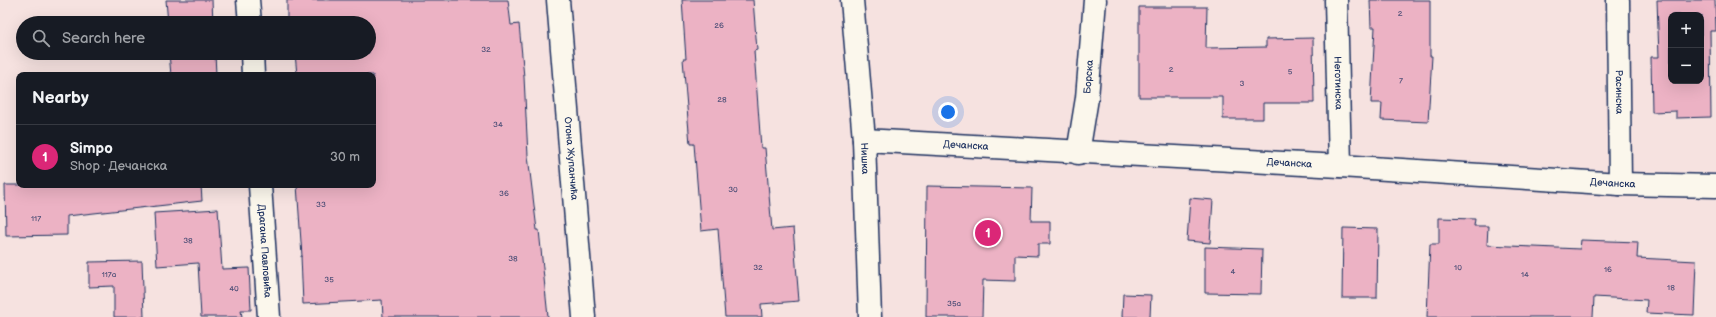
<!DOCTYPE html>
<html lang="en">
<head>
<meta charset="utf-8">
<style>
  :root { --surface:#171b24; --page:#242831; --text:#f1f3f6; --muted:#9ea1a6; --line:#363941; --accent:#db2777 }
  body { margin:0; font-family:"Balsamiq Sans",sans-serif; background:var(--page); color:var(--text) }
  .controls { position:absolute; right:12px; top:12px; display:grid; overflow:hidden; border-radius:8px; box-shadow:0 4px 16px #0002 }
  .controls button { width:36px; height:36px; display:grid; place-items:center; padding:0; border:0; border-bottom:1px solid var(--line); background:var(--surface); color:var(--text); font:20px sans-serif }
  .you { position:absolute; left:948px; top:112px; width:14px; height:14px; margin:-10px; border:3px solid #fff; border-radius:50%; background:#1a73e8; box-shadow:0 0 0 6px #1a73e833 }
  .badge { display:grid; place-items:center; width:26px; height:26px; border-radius:50%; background:var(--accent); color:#fff; font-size:13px; font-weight:700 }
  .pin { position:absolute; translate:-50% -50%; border:2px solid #fff; box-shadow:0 1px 4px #0006 }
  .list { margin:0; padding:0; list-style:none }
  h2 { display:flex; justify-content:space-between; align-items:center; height:52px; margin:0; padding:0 16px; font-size:17px }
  h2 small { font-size:13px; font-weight:400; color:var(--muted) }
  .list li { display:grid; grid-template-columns:26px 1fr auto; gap:12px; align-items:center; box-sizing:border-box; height:64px; padding:0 16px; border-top:1px solid var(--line) }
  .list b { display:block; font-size:15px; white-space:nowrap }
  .list p { margin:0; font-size:13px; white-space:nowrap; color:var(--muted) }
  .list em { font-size:13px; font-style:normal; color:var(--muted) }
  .icon { flex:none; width:22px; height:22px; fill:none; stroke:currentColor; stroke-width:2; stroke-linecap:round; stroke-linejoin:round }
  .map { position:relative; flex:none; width:1716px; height:317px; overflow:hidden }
  .search { position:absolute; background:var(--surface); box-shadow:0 4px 16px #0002; left:16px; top:16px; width:360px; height:44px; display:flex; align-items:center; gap:10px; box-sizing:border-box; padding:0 14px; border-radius:22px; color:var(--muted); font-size:15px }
  .panel { position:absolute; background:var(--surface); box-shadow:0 4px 16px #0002; left:16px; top:72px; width:360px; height:116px; border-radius:8px }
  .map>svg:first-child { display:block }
</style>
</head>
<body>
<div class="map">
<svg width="1716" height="317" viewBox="0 0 1716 317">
  <rect width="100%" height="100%" fill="#f6e2e0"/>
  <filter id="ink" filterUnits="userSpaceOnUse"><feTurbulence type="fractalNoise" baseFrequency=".025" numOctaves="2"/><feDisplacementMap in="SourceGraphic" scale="8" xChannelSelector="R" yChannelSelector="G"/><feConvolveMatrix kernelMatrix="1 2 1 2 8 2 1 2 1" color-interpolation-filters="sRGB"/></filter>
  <g filter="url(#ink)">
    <!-- building -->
    <g fill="#ecb2c4" stroke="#1b2f5e" fill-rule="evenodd">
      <path d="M 166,0 L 212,0 L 213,23 L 168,23 Z"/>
      <path d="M 287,0 L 508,0 L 511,25 L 519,24 L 524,77 L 528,156 L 537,230 L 539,230 L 548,317 L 383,317 L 382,300 L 303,304 L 301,256 L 302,256 L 297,185 L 373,185 L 373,75 L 297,75 L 295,53 L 369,53 L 369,23 L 287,23 Z"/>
      <path d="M 682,0 L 753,0 L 757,50 L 754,51 L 761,148 L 765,148 L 772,230 L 793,228 L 799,301 L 761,304 L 762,317 L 725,317 L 718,229 L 701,231 L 694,144 L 690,144 L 683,59 L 686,59 Z"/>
      <path d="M 1370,0 L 1430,0 L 1430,56 L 1432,56 L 1428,122 L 1381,120 L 1382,103 L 1371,103 L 1375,27 L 1371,27 Z"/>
      <path d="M 1657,0 L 1715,0 L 1716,31 L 1710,31 L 1711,117 L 1676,118 L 1676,111 L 1652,112 L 1651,57 L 1659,57 ZM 1671,15 L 1701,15 L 1701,81 L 1671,81 Z"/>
      <path d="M 1139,7 L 1207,7 L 1206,48 L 1266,47 L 1266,39 L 1313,38 L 1314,103 L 1263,103 L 1263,119 L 1223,119 L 1223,97 L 1139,97 Z"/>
      <path d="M 169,53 L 215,53 L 216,75 L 171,75 Z"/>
      <path d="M 5,185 L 201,185 L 202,201 L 67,216 L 67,235 L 6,236 Z"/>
      <path d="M 927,186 L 1032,188 L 1031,221 L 1050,221 L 1050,244 L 1038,244 L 1038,256 L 1015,255 L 1015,281 L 983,280 L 982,317 L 926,317 Z"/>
      <path d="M 1190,198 L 1213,200 L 1210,243 L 1187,241 Z"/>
      <path d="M 218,209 L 222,269 L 249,268 L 251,310 L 241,310 L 242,317 L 201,317 L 198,263 L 157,266 L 154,213 Z"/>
      <path d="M 1439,218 L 1475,219 L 1474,226 L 1488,226 L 1487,245 L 1580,249 L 1581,240 L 1638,242 L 1637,258 L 1696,261 L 1694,315 L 1646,313 L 1647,300 L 1594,297 L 1593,317 L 1427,317 L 1430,244 L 1439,244 Z"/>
      <path d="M 1343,228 L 1378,229 L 1377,298 L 1342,298 Z"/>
      <path d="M 1205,247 L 1262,249 L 1261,294 L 1205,293 Z"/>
      <path d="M 142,261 L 144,317 L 114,317 L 114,286 L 89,287 L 89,262 Z"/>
      <path d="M 1123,294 L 1151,295 L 1150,317 L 1122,317 Z"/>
    </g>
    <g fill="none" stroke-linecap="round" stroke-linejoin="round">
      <!-- street casing -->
      <g stroke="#1b2f5e" stroke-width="25">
        <g id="street">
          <path d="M 248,0 L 250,23"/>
          <path id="s1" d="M 558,0 L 584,317"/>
          <path id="s2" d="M 1336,0 L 1340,166"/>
          <path id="s3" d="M 1618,0 L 1620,184"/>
          <path d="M 252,53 L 253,75"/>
          <path id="s4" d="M 864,140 L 1340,166 L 1620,184 L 1716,186"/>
          <path id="s5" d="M 1078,153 L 1087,98 L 1095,0"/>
          <path id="s6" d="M 260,185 L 269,317"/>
        </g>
      </g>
      <!-- secondary casing -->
      <g stroke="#1b2f5e" stroke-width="25">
        <g id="secondary">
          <path id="s7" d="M 852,0 L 864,140 L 870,317"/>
        </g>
      </g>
      <!-- street -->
      <use href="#street" stroke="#fbf7ec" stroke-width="22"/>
      <!-- secondary -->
      <use href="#secondary" stroke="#fbf7ec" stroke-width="22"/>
    </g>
  </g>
  <g text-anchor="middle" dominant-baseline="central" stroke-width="3" stroke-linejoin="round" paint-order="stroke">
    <!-- number labels -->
    <g font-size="8" fill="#4f5078">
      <text x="1400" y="13">2</text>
      <text x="719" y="25">26</text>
      <text x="486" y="49">32</text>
      <text x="1171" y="69">2</text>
      <text x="1290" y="71">5</text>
      <text x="1401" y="80">7</text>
      <text x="1242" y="83">3</text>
      <text x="722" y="99">28</text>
      <text x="498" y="124">34</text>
      <text x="733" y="189">30</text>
      <text x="504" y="193">36</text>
      <text x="321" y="204">33</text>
      <text x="36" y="218">117</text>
      <text x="188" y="240">38</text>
      <text x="513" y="258">38</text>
      <text x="758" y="267">32</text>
      <text x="1458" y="267">10</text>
      <text x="1608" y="269">16</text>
      <text x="1233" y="271">4</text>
      <text x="109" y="274">117a</text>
      <text x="1525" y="274">14</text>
      <text x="329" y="279">35</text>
      <text x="1671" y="287">18</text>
      <text x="234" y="288">40</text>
      <text x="954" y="303">35a</text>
    </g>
    <!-- street labels -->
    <g font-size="10" fill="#1b2f5e" stroke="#fbf7ec">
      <text stroke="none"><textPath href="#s5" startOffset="77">Борска</textPath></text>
      <text stroke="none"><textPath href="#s2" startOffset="83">Неготинска</textPath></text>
      <text stroke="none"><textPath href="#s3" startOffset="92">Расинска</textPath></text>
      <text stroke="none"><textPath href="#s4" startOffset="102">Дечанска</textPath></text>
      <text stroke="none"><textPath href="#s1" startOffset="159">Отона Жупанчића</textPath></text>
      <text stroke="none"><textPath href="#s7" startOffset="159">Нишка</textPath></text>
      <text stroke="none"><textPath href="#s4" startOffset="426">Дечанска</textPath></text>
      <text stroke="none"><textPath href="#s4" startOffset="750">Дечанска</textPath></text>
      <text stroke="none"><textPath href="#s6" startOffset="66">Драгана Павловића</textPath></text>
    </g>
  </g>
</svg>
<div class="controls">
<button>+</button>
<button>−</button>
</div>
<div class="you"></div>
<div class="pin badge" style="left:988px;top:233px">1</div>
<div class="search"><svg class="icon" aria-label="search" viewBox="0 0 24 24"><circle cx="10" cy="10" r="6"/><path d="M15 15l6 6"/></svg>Search here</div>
<section class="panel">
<h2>Nearby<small></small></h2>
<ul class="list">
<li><span class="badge">1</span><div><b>Simpo</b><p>Shop · Дечанска</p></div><em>30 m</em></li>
</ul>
</section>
</div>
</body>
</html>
